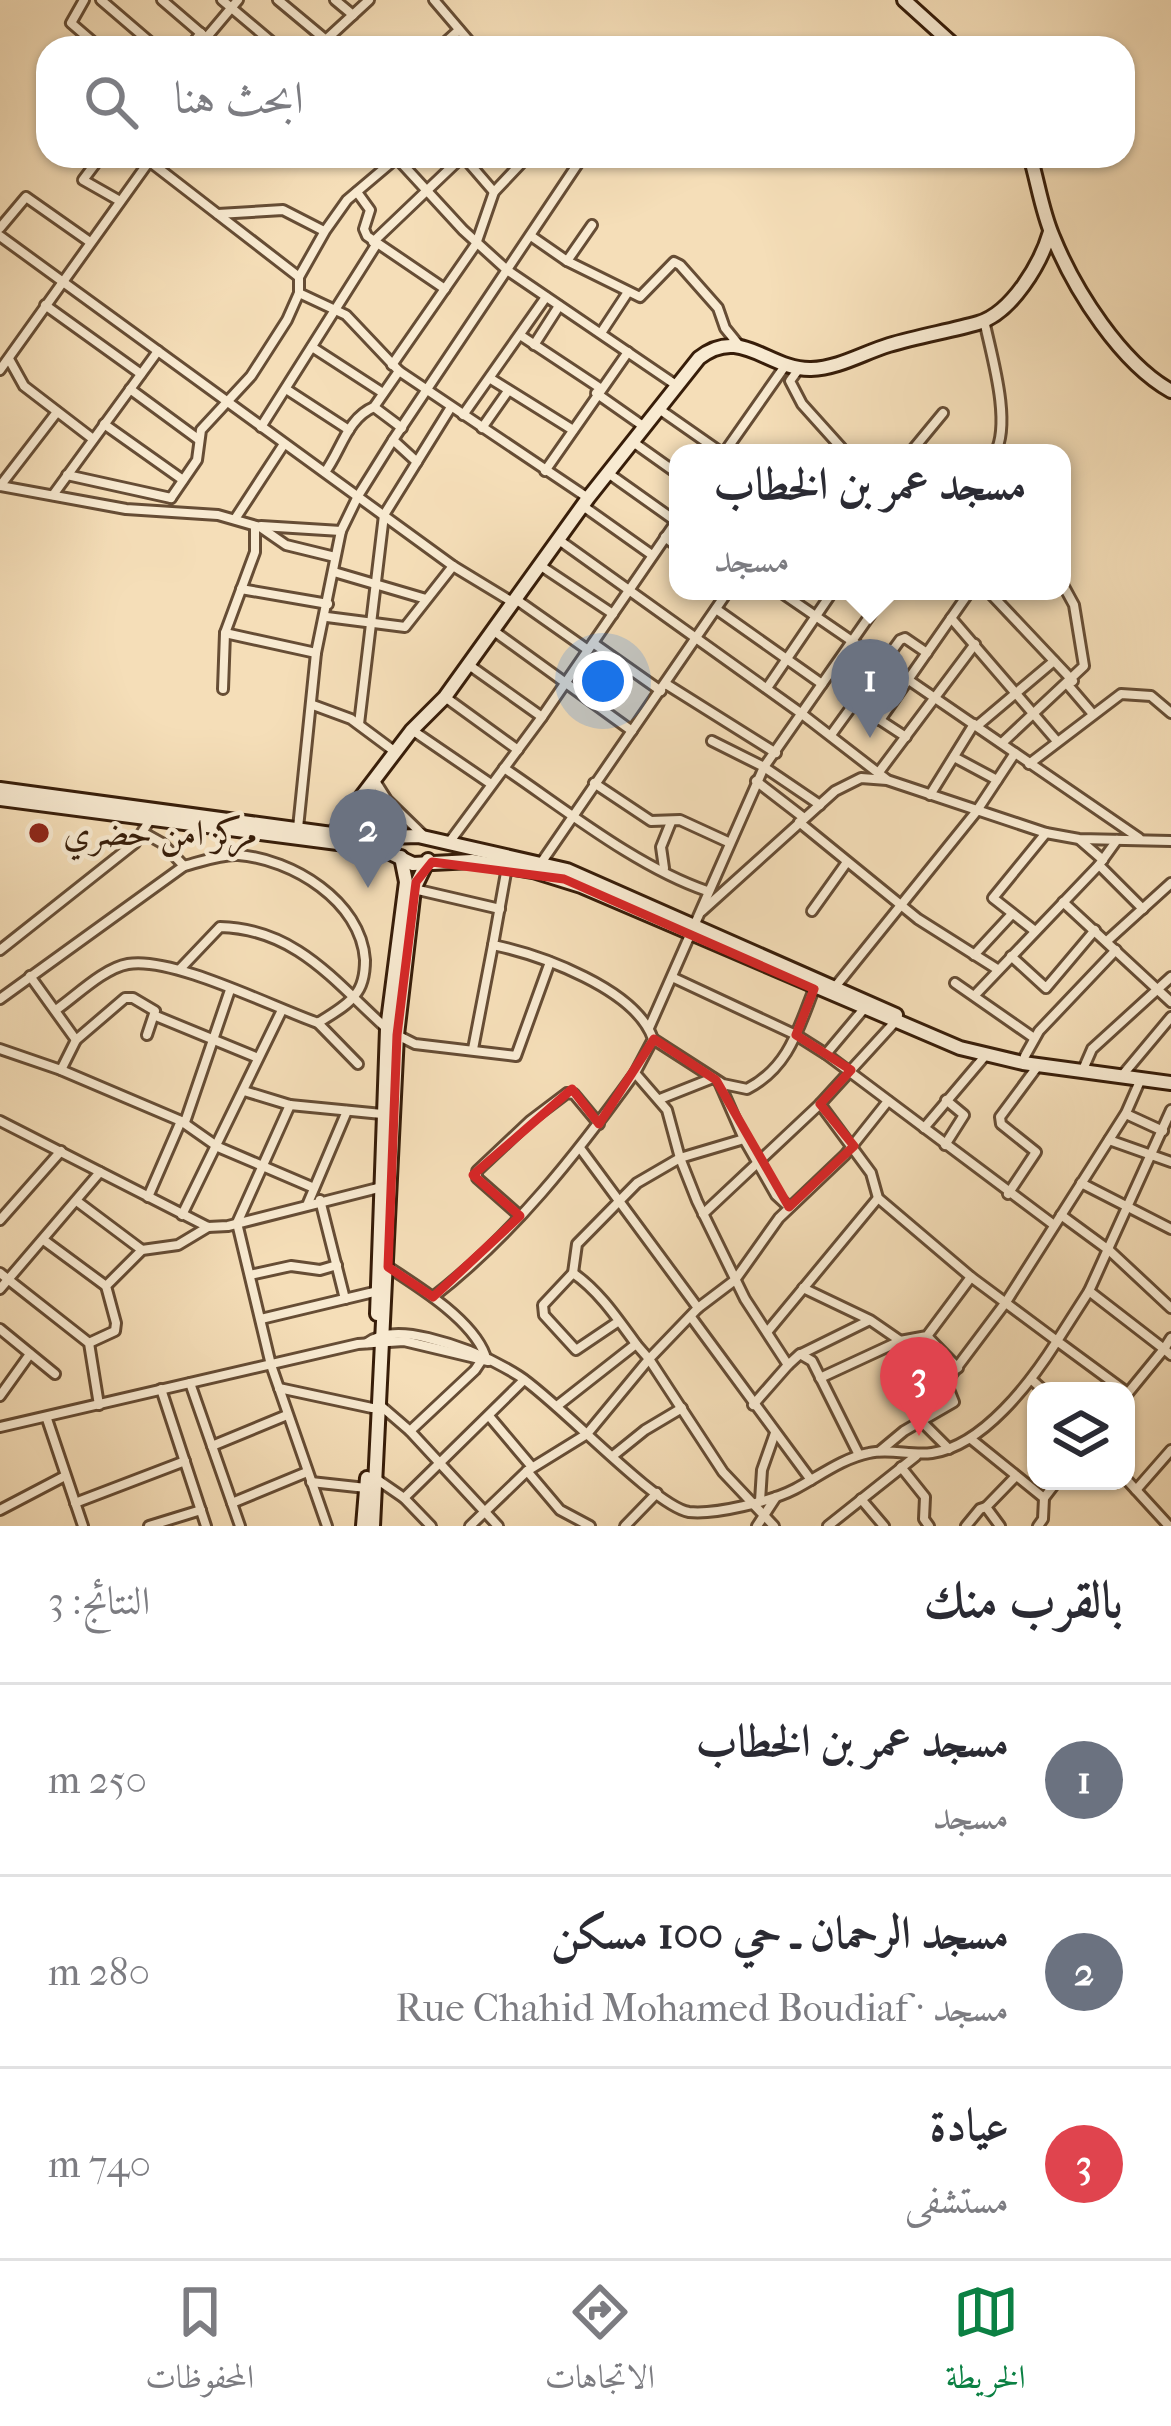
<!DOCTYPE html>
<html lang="ar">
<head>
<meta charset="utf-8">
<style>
  :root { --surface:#fff; --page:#f2f2f3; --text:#2b2b33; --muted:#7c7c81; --line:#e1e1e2; --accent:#0b8043 }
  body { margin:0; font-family:"IM FELL French Canon",Amiri,serif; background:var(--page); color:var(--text); direction:rtl }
  .controls { position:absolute; right:36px; bottom:36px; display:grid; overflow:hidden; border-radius:24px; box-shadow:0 3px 9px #0004 }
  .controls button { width:108px; height:108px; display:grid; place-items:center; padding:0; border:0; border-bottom:3px solid var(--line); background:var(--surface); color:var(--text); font:60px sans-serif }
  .you { position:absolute; left:603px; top:681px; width:42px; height:42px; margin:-30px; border:9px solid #fff; border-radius:50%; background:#1a73e8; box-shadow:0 0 0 18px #1a73e833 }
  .badge { display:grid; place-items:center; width:78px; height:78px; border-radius:50%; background:var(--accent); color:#fff; font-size:39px; font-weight:700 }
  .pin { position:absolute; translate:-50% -99px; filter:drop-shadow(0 3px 6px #0008) }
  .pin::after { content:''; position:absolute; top:63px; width:42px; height:36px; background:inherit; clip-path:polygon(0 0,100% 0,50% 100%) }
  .popup { position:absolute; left:669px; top:444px; width:402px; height:156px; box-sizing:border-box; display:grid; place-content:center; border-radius:24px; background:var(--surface); filter:drop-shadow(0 3px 9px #0005); font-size:39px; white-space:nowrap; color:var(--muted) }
  .popup b { font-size:45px; color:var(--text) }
  .popup::after { content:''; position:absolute; left:50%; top:100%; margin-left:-24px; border:24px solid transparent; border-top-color:var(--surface) }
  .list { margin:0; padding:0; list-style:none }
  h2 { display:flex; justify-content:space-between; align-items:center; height:156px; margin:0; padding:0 48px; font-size:51px }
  h2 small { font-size:39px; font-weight:400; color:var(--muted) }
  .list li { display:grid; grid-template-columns:78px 1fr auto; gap:36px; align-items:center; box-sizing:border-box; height:192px; padding:0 48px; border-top:3px solid var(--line) }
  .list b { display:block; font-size:45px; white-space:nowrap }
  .list p { margin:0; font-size:39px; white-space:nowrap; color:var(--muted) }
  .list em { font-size:39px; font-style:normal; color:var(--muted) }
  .icon { flex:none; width:66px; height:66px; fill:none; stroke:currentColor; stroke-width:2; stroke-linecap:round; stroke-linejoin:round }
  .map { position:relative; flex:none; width:1171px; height:1526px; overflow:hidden; direction:ltr }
  .search { position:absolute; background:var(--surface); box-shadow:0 3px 9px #0004; left:36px; right:36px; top:36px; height:132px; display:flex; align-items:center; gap:30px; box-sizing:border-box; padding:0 42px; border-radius:36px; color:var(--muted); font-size:45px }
  .sheet { height:732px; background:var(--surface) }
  nav { display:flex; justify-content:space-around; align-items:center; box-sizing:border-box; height:168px; border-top:3px solid var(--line); background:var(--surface); font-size:33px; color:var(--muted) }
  nav a { display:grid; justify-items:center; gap:6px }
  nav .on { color:var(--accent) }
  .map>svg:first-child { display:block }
</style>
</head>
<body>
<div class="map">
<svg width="1171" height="1526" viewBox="0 0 1171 1526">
  <rect width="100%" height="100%" fill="#f5deb8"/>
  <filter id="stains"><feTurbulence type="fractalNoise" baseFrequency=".00167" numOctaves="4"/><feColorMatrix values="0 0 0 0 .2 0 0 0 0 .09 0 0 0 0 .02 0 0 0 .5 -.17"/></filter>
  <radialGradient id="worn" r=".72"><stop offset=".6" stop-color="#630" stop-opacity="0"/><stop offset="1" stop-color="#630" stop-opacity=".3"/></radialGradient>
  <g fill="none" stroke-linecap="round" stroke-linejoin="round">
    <!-- street casing -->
    <g stroke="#664d35" stroke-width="14">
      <g id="street">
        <path d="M 84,0 L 71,23 L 100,48"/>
        <path d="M 101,0 L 157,48"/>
        <path d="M 162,0 L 218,48"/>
        <path d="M 222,0 L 279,48"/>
        <path d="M 278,0 L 326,40"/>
        <path d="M 335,0 L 353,15"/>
        <path d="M 434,0 L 475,48"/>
        <path d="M 206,38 L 238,0"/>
        <path d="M 189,48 L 201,33"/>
        <path d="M 317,48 L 369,0"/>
        <path d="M 439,48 L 459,30"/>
        <path d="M 101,156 L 83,180 L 120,201"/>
        <path d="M 395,156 L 463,230 L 507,270 L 676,385"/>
        <path d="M 468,156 L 469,163 L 494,192"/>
        <path d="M 149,161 L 299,277"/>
        <path d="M 357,192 L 370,210 L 364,229 L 367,236 L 445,289"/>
        <path d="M 218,214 L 283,210 L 324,231"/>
        <path d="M 0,228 L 26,197 L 90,242"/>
        <path d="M 0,236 L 453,566 L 514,603"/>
        <path d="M 531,236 L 567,261 L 640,297 L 674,262 L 680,265 L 718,308 L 725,328 L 738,344"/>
        <path d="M 373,242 L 463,156"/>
        <path d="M 567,261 L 592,225"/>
        <path d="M 299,293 L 346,315 L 399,371 L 588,498"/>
        <path d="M 45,305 L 141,374"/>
        <path d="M 984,320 C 991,354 1012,422 995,453"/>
        <path d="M 601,333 L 628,292"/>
        <path d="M 520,335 L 600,388"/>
        <path d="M 534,345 L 559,306"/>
        <path d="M 312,347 L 383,393"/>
        <path d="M 9,359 L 24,386 L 93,439"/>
        <path d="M 392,365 L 476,244 L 494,192 L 528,156"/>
        <path d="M 0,370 L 153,156"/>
        <path d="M 798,370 L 790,381 L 802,404 L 846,453"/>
        <path d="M 491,379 L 573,430"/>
        <path d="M 130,389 L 198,439"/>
        <path d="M 286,389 L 349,430"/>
        <path d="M 596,393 L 643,426"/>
        <path d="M 374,407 L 402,428"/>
        <path d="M 659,409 L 722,453"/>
        <path d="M 463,415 L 546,297"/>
        <path d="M 104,424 L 183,480"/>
        <path d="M 261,427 L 376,245"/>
        <path d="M 482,428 L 508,391"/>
        <path d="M 393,440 L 417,462"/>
        <path d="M 633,442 L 678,474"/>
        <path d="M 724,453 L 785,366"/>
        <path d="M 910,453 L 943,413"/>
        <path d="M 545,471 L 628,352"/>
        <path d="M 325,472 C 341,451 347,418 374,407 L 399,371"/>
        <path d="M 608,473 L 677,522"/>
        <path d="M 67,475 L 171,498"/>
        <path d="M 0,486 L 126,509 L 218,515 L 260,527 L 286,545 L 335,557"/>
        <path d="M 0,486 L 57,412"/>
        <path d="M 53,495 L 158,351"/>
        <path d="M 171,498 L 197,460 L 201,430 L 251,376 L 287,320 L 299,293 L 299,277 L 325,231 L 347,200 L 399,156"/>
        <path d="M 583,506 L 652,555"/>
        <path d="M 235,519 L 284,444"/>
        <path d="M 261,526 L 341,531"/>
        <path d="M 665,537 L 678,547"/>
        <path d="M 559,540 L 802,714 L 886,779"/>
        <path d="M 541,566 L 613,614"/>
        <path d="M 334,572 L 426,599"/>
        <path d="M 241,589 L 328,604"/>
        <path d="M 779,591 L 1139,838"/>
        <path d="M 988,591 L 1073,681"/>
        <path d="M 517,600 L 588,650"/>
        <path d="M 716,609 L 822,684"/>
        <path d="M 327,617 L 405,627 L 453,566"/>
        <path d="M 951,618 L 1056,740"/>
        <path d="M 494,631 L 632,731"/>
        <path d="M 225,633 L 316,653"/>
        <path d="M 593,643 L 661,691"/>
        <path d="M 469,665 L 542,717"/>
        <path d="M 666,684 L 776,753"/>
        <path d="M 1068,685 L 1092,713"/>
        <path d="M 767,688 L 833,591"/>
        <path d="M 223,689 L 225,633 L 255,552 L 255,526"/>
        <path d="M 445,697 L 518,750"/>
        <path d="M 854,703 L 906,737"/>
        <path d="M 313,705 L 351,719 L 394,751"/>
        <path d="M 880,720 L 970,591"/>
        <path d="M 359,724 L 384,515 L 451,407"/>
        <path d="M 977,726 L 1054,661"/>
        <path d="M 412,730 L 491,784"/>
        <path d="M 831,735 L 900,640 L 905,638 L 927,653"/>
        <path d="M 712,741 L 764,767 L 820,805"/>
        <path d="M 1002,743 L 1084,666 L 1074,605 L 1062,583"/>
        <path d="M 954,757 L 997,780"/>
        <path d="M 1029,764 L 1121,694 L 1151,696 L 1171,713"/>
        <path d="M 504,768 C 566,810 637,867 707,891"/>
        <path d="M 879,772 L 975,644"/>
        <path d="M 375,781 L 387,800 L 422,834"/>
        <path d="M 756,781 L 804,818"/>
        <path d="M 594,783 L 651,821 L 680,820 L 728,842"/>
        <path d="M 370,788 L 394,823 L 398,838"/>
        <path d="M 930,795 L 974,724"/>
        <path d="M 799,822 L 918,919 L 997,969"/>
        <path d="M 298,828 L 316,653 L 341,531 L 358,496 L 393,440 L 583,156"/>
        <path d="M 144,833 L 162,843 L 184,866"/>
        <path d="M 1080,840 L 1103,860"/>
        <path d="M 448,844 L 542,717 L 678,519"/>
        <path d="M 541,863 L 728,591"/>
        <path d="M 1099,865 L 1143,909"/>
        <path d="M 507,867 L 493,945 C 541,955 636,989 653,1039 L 635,1073 L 667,1110 L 680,1158 L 697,1201 L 745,1299 L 788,1365 L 800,1354 L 812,1361 L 859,1455"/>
        <path d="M 664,868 L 661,847 L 671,822"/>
        <path d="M 414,889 L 500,909"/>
        <path d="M 1063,902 L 1171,1002"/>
        <path d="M 702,911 L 835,791 L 861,778 L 887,780 L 1046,833 L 1079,839 L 1171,841"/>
        <path d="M 812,911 L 847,862"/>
        <path d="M 1035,931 L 993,898 L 1046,833"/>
        <path d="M 1107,941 L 1171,883"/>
        <path d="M 0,950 L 135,843 L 150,820"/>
        <path d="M 974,955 L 1012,914"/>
        <path d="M 1011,956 L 1046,988 L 1095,930"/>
        <path d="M 180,969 L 220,927 C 296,929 334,981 386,1028"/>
        <path d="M 30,976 L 76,1040"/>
        <path d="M 674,978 L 796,1035 L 826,1054 L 1054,1225"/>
        <path d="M 955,983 L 1034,1038"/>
        <path d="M 835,987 L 976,812 L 1015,753"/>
        <path d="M 975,995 L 1099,865 L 1117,840"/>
        <path d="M 0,999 L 184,866 C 201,862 220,854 238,855 C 292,859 361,901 365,960 C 365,972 363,986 355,995 C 346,1007 330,1015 318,1023 C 272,1007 172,956 128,964 C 104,968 76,996 56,1010"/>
        <path d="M 156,1016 L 258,1058"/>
        <path d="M 318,1023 L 358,1064"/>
        <path d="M 649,1028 L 764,767 L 887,591"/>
        <path d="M 399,1036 L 415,1044 L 516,1056 L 550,962"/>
        <path d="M 653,1039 L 723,1084 L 747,1089 C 788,1068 798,1030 814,989"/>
        <path d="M 0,1049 L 61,1070 L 181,1121 L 218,1147 L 314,1188"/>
        <path d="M 473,1049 L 493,945"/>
        <path d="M 826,1054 L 863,1010"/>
        <path d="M 1025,1056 L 1039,1031 L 1116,950"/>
        <path d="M 1085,1065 L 1092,1049 L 1171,977"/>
        <path d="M 61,1070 L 76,1040 L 125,998 L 133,998 L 155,1011 L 147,1035"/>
        <path d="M 1125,1072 L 1171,1017"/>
        <path d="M 719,1082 L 744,1139"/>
        <path d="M 244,1091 L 290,1105 L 382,1114"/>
        <path d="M 660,1099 L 713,1078"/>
        <path d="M 290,1105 L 237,1223 L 271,1365 L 327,1526"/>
        <path d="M 1126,1114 L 1163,1131"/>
        <path d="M 0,1121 L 208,1227 L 228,1226 L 382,1187"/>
        <path d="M 185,1122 L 230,990"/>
        <path d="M 924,1128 L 985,1056"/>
        <path d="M 1109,1140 L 1171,1162"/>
        <path d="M 945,1145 L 964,1115 L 946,1100"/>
        <path d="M 580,1148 L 698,1308"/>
        <path d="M 1081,1183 L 1171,1229"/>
        <path d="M 1008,1194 L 1036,1152 L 1001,1124 L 1000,1117 L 1037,1067"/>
        <path d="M 148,1197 L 181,1121"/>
        <path d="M 320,1200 L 345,1299"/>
        <path d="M 78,1202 L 142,1250"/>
        <path d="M 308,1203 L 347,1111"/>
        <path d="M 703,1214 L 820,1104 L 895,1022"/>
        <path d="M 182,1215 L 282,1010"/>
        <path d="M 1061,1215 L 1110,1251 L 1171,1308"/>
        <path d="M 520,1216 L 477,1178 L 477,1171 L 530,1121 L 567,1093 L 574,1094 L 599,1124"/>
        <path d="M 0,1220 L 61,1151"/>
        <path d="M 45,1241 L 106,1286"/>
        <path d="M 0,1273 L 89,1343 L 99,1405"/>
        <path d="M 573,1273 L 577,1244 L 637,1183 L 680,1158 L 744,1139 L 776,1195 L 789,1207"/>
        <path d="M 250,1275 L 291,1266 L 320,1270 L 337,1265"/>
        <path d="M 803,1288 L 870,1320 L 899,1340"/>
        <path d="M 0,1289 L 100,1172"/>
        <path d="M 1089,1291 L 1171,1110"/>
        <path d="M 433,1297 C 513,1235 576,1155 635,1073"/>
        <path d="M 691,1317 L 811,1480"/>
        <path d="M 261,1319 L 378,1291"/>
        <path d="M 0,1329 L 55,1374"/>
        <path d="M 768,1331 L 878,1198"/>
        <path d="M 927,1336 L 958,1368"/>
        <path d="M 1171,1338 L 1164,1349 L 1171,1355"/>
        <path d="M 89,1343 L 115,1331 L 116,1323 L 106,1286 L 142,1250 L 178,1245 L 208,1227"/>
        <path d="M 367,1343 C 384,1330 408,1333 428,1338 C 461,1346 491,1358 519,1376 C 558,1401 654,1506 689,1512 C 715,1515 772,1501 795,1489 C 818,1477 843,1458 869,1453 C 890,1448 911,1456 932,1453 C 983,1446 1031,1382 1057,1341 L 971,1277 L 878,1198 L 871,1173 L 820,1104"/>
        <path d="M 801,1354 L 868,1321"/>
        <path d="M 820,1378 L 900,1341 L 927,1336 L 971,1277"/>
        <path d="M 1031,1379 L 1044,1391"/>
        <path d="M 190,1383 L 240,1526"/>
        <path d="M 279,1388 L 372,1408"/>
        <path d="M 161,1389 L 206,1526"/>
        <path d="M 1125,1391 L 1057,1341 L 1089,1291 L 1164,1349 L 1128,1393"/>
        <path d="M 0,1396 L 30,1354"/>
        <path d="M 753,1405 L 788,1365"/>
        <path d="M 381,1406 L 410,1431 L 475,1370 L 485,1355 C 472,1320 419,1287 388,1267"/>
        <path d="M 557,1406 L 636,1344 C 617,1318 599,1291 573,1273 L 543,1305 L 544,1315 L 576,1350 L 619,1321"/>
        <path d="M 489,1416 L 532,1467"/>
        <path d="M 47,1419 L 83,1526"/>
        <path d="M 922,1422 L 949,1449"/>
        <path d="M 0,1427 L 358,1344 L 404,1341 L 488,1361"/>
        <path d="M 410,1431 L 498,1526"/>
        <path d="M 971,1439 L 1044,1498"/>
        <path d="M 212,1446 L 287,1415"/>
        <path d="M 880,1451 L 904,1431 L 954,1402 L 946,1382 L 1006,1302 L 1126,1113 L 1140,1081"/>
        <path d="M 614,1455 L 645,1430 L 682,1408"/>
        <path d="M 901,1467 L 925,1497 L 924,1519 L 929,1526"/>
        <path d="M 527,1471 L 587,1434 L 649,1359 L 636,1344"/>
        <path d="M 375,1478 L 404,1498 L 431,1526"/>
        <path d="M 1126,1479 L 1169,1526"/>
        <path d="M 311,1482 L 366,1488"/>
        <path d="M 1136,1490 L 1171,1450"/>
        <path d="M 404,1498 L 524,1380"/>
        <path d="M 861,1499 L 884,1526"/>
        <path d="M 760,1501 L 762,1470 L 775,1433"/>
        <path d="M 75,1503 L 185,1461"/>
        <path d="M 232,1503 L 307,1472"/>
        <path d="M 0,1510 L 65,1476"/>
        <path d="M 149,1526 L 201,1510"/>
        <path d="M 470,1526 L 527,1471 L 560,1510 L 590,1526"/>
        <path d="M 625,1526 L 657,1493"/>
        <path d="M 757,1526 L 776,1497"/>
        <path d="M 774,1526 L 723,1472 L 649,1359 L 698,1308 L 735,1280 L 779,1218 L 845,1155 L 888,1101"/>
        <path d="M 828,1526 L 916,1456"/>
        <path d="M 966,1526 L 980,1509 L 986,1507"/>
        <path d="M 1000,1526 L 986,1507 L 1016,1476"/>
        <path d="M 1038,1526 L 1043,1519 L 1044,1498 L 1057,1481"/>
      </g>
    </g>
    <!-- secondary casing -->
    <g stroke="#371d09" stroke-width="18">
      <g id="secondary">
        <path d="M 904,0 L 957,48"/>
        <path d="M 1030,156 C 1038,183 1042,212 1053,237 C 1075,291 1121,363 1171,391"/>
        <path d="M 0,789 L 332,834"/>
        <path d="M 0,799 L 353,845 L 386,851 L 413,864 L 472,861 L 533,871 L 581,886 L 960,1048 L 1023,1063 L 1171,1083"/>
        <path d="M 333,834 L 412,730 L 445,697 L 588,498 L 699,358 C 741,325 768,370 811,369 C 839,368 863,353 889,345 C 919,336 950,331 978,323 C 1012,313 1041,263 1050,232"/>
        <path d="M 358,838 L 418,836 L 567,870 L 896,1015"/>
        <path d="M 377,1314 L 387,1029 L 406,882 L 401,857"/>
        <path d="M 363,1526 L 367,1478"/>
        <path d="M 373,1526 L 397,1035 L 414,889 L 428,860"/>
      </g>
    </g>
    <!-- street -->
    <use href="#street" stroke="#f8ead1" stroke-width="8"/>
    <!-- secondary -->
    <use href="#secondary" stroke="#f8ead1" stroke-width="12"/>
  </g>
  <!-- marked area -->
  <path fill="none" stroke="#d62828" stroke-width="9" stroke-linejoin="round" d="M 432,862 L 564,879 L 814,989 L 796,1035 L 851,1070 L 820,1104 L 854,1146 L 789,1207 L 716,1080 L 654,1039 L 599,1124 L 572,1089 L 473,1175 L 520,1216 L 433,1297 L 388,1267 L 397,1035 L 416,882 Z"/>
  <!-- markers -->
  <circle fill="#8f2418" stroke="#f8ead1" stroke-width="4.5" cx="39" cy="833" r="12"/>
  <g text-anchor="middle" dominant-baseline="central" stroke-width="9" stroke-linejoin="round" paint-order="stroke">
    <!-- poi labels -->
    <g font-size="36" fill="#371d09" stroke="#f8ead1" text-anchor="start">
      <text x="63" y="833">مركز امن حضري</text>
    </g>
  </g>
  <rect width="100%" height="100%" filter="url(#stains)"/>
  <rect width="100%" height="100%" fill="url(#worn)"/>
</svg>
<div class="controls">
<button><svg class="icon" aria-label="layers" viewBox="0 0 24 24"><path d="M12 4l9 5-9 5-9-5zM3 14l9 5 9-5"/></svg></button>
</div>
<div class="you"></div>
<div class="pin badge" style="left:870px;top:738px;background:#6b7280">1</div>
<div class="popup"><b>مسجد عمر بن الخطاب</b>مسجد</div>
<div class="pin badge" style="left:368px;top:888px;background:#6b7280">2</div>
<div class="pin badge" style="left:919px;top:1436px;background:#e0444e">3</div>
<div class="search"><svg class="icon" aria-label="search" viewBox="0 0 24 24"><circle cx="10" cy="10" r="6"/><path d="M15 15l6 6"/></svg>ابحث هنا</div>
</div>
<section class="sheet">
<h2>بالقرب منك<small>النتائج: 3</small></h2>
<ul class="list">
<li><span class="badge" style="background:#6b7280">1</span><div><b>مسجد عمر بن الخطاب</b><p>مسجد</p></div><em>250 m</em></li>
<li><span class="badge" style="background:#6b7280">2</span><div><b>مسجد الرحمان ـ حي 100 مسكن</b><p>مسجد · Rue Chahid Mohamed Boudiaf</p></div><em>280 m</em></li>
<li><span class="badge" style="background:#e0444e">3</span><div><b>عيادة</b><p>مستشفى</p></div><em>740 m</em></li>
</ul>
</section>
<nav>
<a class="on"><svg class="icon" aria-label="map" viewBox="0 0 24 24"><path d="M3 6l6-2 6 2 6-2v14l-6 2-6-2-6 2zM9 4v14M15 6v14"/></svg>الخريطة</a>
<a><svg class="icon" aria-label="directions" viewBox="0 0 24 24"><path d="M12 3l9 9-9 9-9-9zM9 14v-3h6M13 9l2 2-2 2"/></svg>الاتجاهات</a>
<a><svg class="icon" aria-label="saved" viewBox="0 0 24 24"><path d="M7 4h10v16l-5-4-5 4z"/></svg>المحفوظات</a>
</nav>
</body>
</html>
